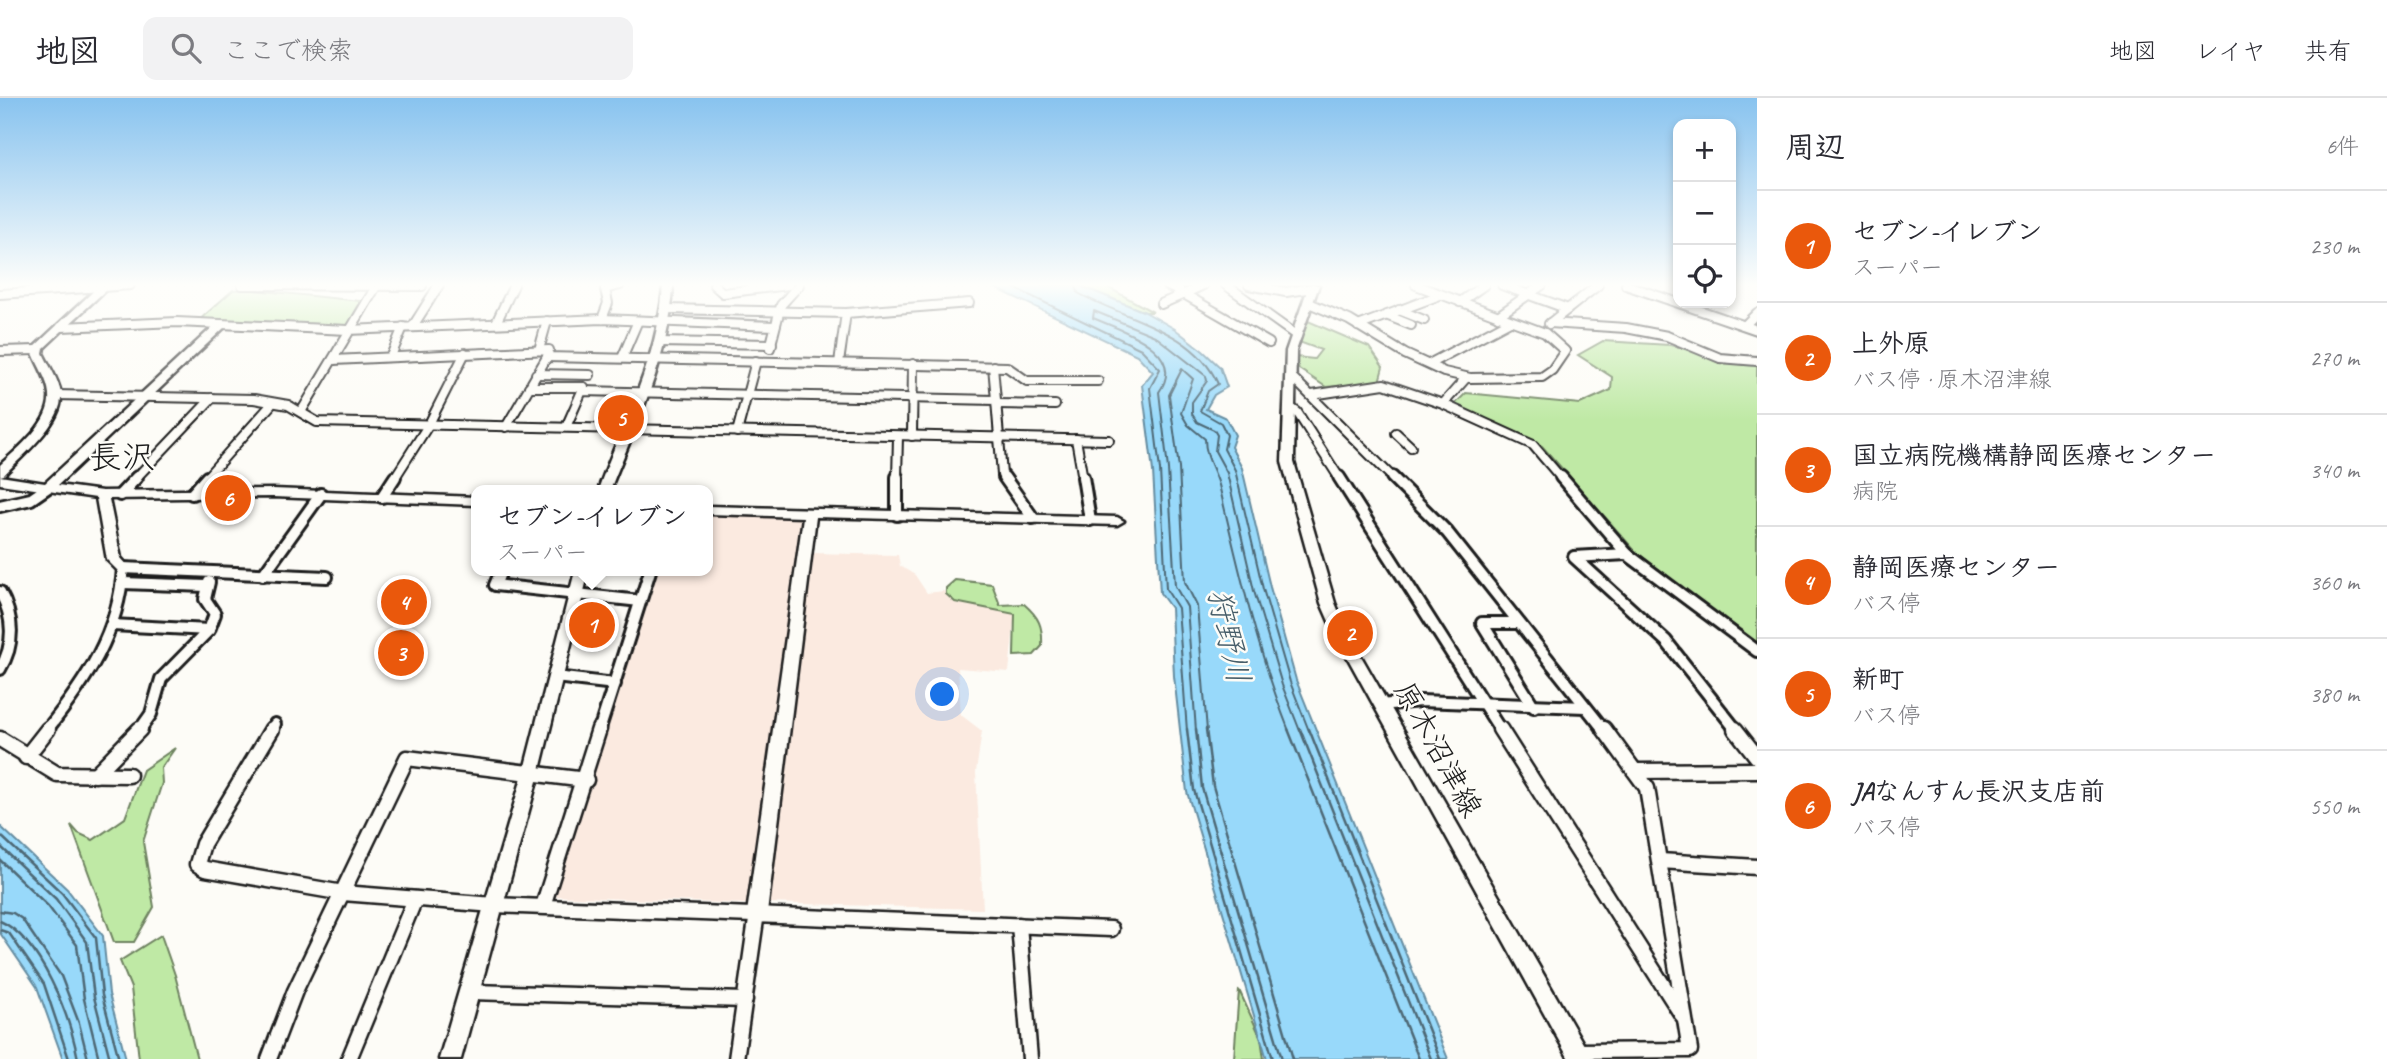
<!DOCTYPE html>
<html lang="ja">
<head>
<meta charset="utf-8">
<style>
  :root { --surface:#fff; --page:#f2f2f3; --text:#2b2b33; --muted:#7c7c81; --line:#e1e1e2; --accent:#ea580c }
  body { margin:0; font-family:Caveat,"Klee One",sans-serif; background:var(--page); color:var(--text) }
  .controls { position:absolute; right:21px; top:21px; display:grid; overflow:hidden; border-radius:14px; box-shadow:0 4px 10px #0003 }
  .controls button { width:63px; height:63px; display:grid; place-items:center; padding:0; border:0; border-bottom:2px solid var(--line); background:var(--surface); color:var(--text); font:35px sans-serif }
  .you { position:absolute; left:943px; top:597px; width:24px; height:24px; margin:-18px; border:5px solid #fff; border-radius:50%; background:#1a73e8; box-shadow:0 0 0 10px #1a73e833 }
  .badge { display:grid; place-items:center; width:46px; height:46px; border-radius:50%; background:var(--accent); color:#fff; font-size:23px; font-weight:700 }
  .pin { position:absolute; translate:-50% -50%; border:4px solid #fff; box-shadow:0 2px 7px #0006 }
  .popup { position:absolute; left:471px; top:387px; width:242px; height:91px; box-sizing:border-box; display:grid; place-content:center; border-radius:14px; background:var(--surface); filter:drop-shadow(0 2px 5px #0005); font-size:23px; white-space:nowrap; color:var(--muted) }
  .popup b { font-size:26px; color:var(--text) }
  .popup::after { content:''; position:absolute; left:50%; top:100%; margin-left:-14px; border:14px solid transparent; border-top-color:var(--surface) }
  .list { margin:0; padding:0; list-style:none }
  h2 { display:flex; justify-content:space-between; align-items:center; height:91px; margin:0; padding:0 28px; font-size:30px }
  h2 small { font-size:23px; font-weight:400; color:var(--muted) }
  .list li { display:grid; grid-template-columns:46px 1fr auto; gap:21px; align-items:center; box-sizing:border-box; height:112px; padding:0 28px; border-top:2px solid var(--line) }
  .list b { display:block; font-size:26px; white-space:nowrap }
  .list p { margin:0; font-size:23px; white-space:nowrap; color:var(--muted) }
  .list em { font-size:23px; font-style:normal; color:var(--muted) }
  .icon { flex:none; width:38px; height:38px; fill:none; stroke:currentColor; stroke-width:2; stroke-linecap:round; stroke-linejoin:round }
  .map { position:relative; flex:none; width:1757px; height:961px; overflow:hidden }
  header { display:flex; align-items:center; gap:42px; box-sizing:border-box; height:98px; padding:0 35px; background:var(--surface); border-bottom:2px solid var(--line) }
  header strong { font-size:33px }
  nav { display:flex; gap:38px; margin-inline-start:auto; font-size:24px }
  .search { width:490px; height:63px; background:var(--page); display:flex; align-items:center; gap:18px; box-sizing:border-box; padding:0 24px; border-radius:14px; color:var(--muted); font-size:26px }
  main { display:flex }
  aside { flex:1; background:var(--surface) }
  .map>svg:first-child { display:block }
</style>
</head>
<body>
<header>
<strong>地図</strong>
<div class="search"><svg class="icon" aria-label="search" viewBox="0 0 24 24"><circle cx="10" cy="10" r="6"/><path d="M15 15l6 6"/></svg>ここで検索</div>
<nav><a>地図</a><a>レイヤ</a><a>共有</a></nav>
</header>
<main>
<div class="map">
<svg width="1757" height="961" viewBox="0 0 1757 961">
  <rect width="100%" height="100%" fill="#fdfcf7"/>
  <filter id="ink" filterUnits="userSpaceOnUse"><feTurbulence type="fractalNoise" baseFrequency=".0143" numOctaves="2"/><feDisplacementMap in="SourceGraphic" scale="14" xChannelSelector="R" yChannelSelector="G"/><feConvolveMatrix kernelMatrix="1 2 1 2 8 2 1 2 1" color-interpolation-filters="sRGB"/></filter>
  <g filter="url(#ink)">
    <!-- built -->
    <g fill="#fbeae0">
      <path d="M 708,416 L 801,419 L 747,806 L 553,798 L 654,473 L 708,473 Z"/>
      <path d="M 811,455 L 898,457 L 900,468 L 915,477 L 927,495 L 944,493 L 956,505 L 1015,516 L 1009,574 L 958,570 L 961,617 L 982,633 L 976,674 L 983,811 L 766,805 Z"/>
    </g>
    <!-- green -->
    <g fill="#bfe9a5" stroke="#6e8260" stroke-width="2">
      <path d="M 1078,187 L 1104,187 L 1153,214 L 1145,214 Z"/>
      <path d="M 243,191 L 361,203 L 346,230 L 198,223 L 233,192 Z"/>
      <path d="M 1308,223 L 1369,249 L 1383,269 L 1379,284 L 1326,289 L 1299,271 L 1295,259 L 1314,261 L 1321,252 L 1299,244 Z"/>
      <path d="M 1603,243 L 1670,247 L 1720,260 L 1757,263 L 1757,547 L 1636,454 L 1542,348 L 1453,308 L 1466,295 L 1580,306 L 1611,292 L 1612,279 L 1578,257 Z"/>
      <path d="M 955,482 L 992,486 L 1000,507 L 1024,506 C 1039,519 1043,528 1042,548 L 1034,557 L 1014,558 L 1015,516 L 955,504 L 946,496 L 946,490 Z"/>
      <path d="M 175,650 L 161,670 L 162,685 L 143,744 L 154,809 L 134,844 L 114,844 L 71,727 L 78,735 L 93,742 L 125,720 L 143,672 Z"/>
      <path d="M 161,837 L 175,877 L 197,961 L 139,961 L 131,890 L 120,863 Z"/>
      <path d="M 1239,892 L 1261,940 L 1264,961 L 1234,961 Z"/>
    </g>
    <!-- water -->
    <g fill="#98d9fa" stroke="#668da1" stroke-width="2">
      <path d="M 989,187 L 1078,187 L 1145,214 L 1175,231 L 1203,253 L 1220,269 L 1227,289 L 1214,297 L 1206,311 L 1226,320 L 1235,337 L 1231,349 L 1242,370 L 1270,489 L 1296,582 L 1448,961 L 1267,961 L 1187,694 L 1174,578 L 1171,510 L 1160,495 L 1153,373 L 1142,287 L 1153,274 L 1137,257 Z"/>
      <path d="M 0,728 L 67,791 L 103,838 L 109,896 L 126,961 L 63,961 L 37,889 L 0,835 Z"/>
    </g>
    <g fill="none" stroke-linecap="round" stroke-linejoin="round">
      <!-- shore-far1 -->
      <g stroke="#4e6875" stroke-width="2">
        <path d="M 1008,187 L 1141,251 L 1160,271 L 1150,290 L 1160,372 L 1166,491 L 1178,510 L 1187,633"/>
        <path d="M 1076,187 L 1078,195 C 1126,222 1194,231 1218,286 L 1208,293 L 1200,313 L 1221,325 L 1227,337 L 1224,351 L 1235,372 L 1263,491 L 1290,584 L 1309,633"/>
        <path d="M 1196,633 L 1187,509 L 1175,488 L 1168,371 L 1159,294 C 1188,253 1123,233 1093,220 L 1094,213 L 1155,238 L 1206,278 L 1207,283 L 1192,304 L 1192,316 L 1197,324 L 1214,332 L 1217,337 L 1215,353 L 1227,375 L 1254,493 L 1282,587 L 1300,633"/>
        <path d="M 1207,633 L 1197,508 L 1185,484 L 1179,370 L 1169,297 L 1182,271 L 1193,281 L 1181,315 L 1188,327 L 1205,341 C 1205,360 1216,373 1220,391 C 1239,473 1258,555 1289,633"/>
      </g>
      <!-- shore -->
      <g stroke="#4e6875" stroke-width="2.5">
        <path d="M 1187,631 L 1194,692 L 1273,961"/>
        <path d="M 1196,631 L 1202,690 L 1282,961"/>
        <path d="M 1206,631 L 1213,688 L 1293,961"/>
        <path d="M 1288,631 L 1419,961"/>
        <path d="M 1300,631 L 1431,961"/>
        <path d="M 1309,631 L 1440,961"/>
        <path d="M 0,737 L 62,795 L 96,840 L 102,897 L 119,961"/>
        <path d="M 0,748 L 56,801 L 87,844 L 94,899 L 110,961"/>
        <path d="M 0,762 L 48,808 L 77,847 L 84,901 L 99,961"/>
        <path d="M 0,813 L 13,815 L 22,821 L 61,878 L 79,925 L 88,961"/>
        <path d="M 0,823 C 41,841 70,919 78,961"/>
        <path d="M 0,832 L 9,835 L 44,886 L 69,961"/>
      </g>
      <!-- street-far2 casing -->
      <g stroke="#1c1c1c" stroke-width="12">
        <g id="street-far2">
          <path d="M 242,187 L 422,188"/>
          <path d="M 714,187 L 723,195 L 788,187"/>
          <path d="M 1166,187 L 1184,196 L 1203,187"/>
          <path d="M 1226,187 L 1297,238"/>
          <path d="M 1249,187 L 1286,194 L 1313,190"/>
          <path d="M 1502,187 L 1568,211"/>
          <path d="M 1626,187 L 1757,232"/>
          <path d="M 0,196 L 130,187"/>
          <path d="M 1460,204 L 1484,187"/>
          <path d="M 1309,205 L 1349,222 L 1405,256 L 1444,274 L 1470,280 L 1542,279 L 1552,272 L 1565,253 L 1545,235 L 1416,187"/>
          <path d="M 1161,206 L 1184,196 L 1269,245"/>
          <path d="M 667,211 L 846,215 L 969,205"/>
          <path d="M 1399,212 L 1424,222"/>
          <path d="M 1386,217 L 1411,227"/>
          <path d="M 1498,218 L 1542,187"/>
          <path d="M 602,221 L 608,205 L 605,191 L 620,187"/>
          <path d="M 496,225 L 514,187"/>
          <path d="M 1550,225 L 1626,230 L 1667,238 L 1720,260 L 1757,263"/>
          <path d="M 1549,226 L 1598,187"/>
          <path d="M 1746,226 L 1757,215"/>
          <path d="M 413,228 L 439,187"/>
          <path d="M 1358,228 L 1440,197"/>
          <path d="M 61,229 L 177,224 L 348,232 L 602,221 L 775,228"/>
          <path d="M 659,244 L 772,246"/>
          <path d="M 770,250 L 781,207 L 799,187"/>
          <path d="M 539,252 L 547,223"/>
          <path d="M 0,253 L 37,252"/>
          <path d="M 391,258 L 403,229"/>
          <path d="M 622,260 L 637,225"/>
          <path d="M 333,262 L 549,252 L 547,259 L 1007,269 L 1027,283 L 1098,283"/>
          <path d="M 839,265 L 846,215"/>
          <path d="M 1429,266 L 1510,223"/>
          <path d="M 993,268 L 996,302"/>
          <path d="M 536,276 L 590,277"/>
          <path d="M 1291,278 L 1394,381"/>
          <path d="M 529,289 L 584,289 L 582,293"/>
          <path d="M 55,297 L 254,301 L 288,307 L 317,324 L 1109,342"/>
          <path d="M 1312,297 L 1384,286 L 1443,306 L 1533,347 L 1562,381"/>
          <path d="M 997,306 L 1055,307"/>
          <path d="M 1443,306 L 1466,280"/>
          <path d="M 1290,309 L 1297,314 L 1340,381"/>
          <path d="M 301,314 L 377,187"/>
          <path d="M 506,329 L 547,259"/>
          <path d="M 566,329 L 582,293 L 996,302 L 1002,377 L 1005,381"/>
          <path d="M 737,334 L 756,263"/>
          <path d="M 1396,335 L 1411,349"/>
          <path d="M 912,338 L 913,266"/>
          <path d="M 1076,341 L 1083,381"/>
          <path d="M 135,381 L 212,300"/>
          <path d="M 205,381 L 271,307"/>
          <path d="M 394,381 L 429,326 L 465,255"/>
          <path d="M 897,381 L 898,338"/>
        </g>
      </g>
      <!-- street-far1 casing -->
      <g stroke="#1c1c1c" stroke-width="16">
        <g id="street-far1">
          <path d="M 1004,379 L 1033,420"/>
          <path d="M 1083,379 L 1090,422"/>
          <path d="M 1339,379 L 1501,633"/>
          <path d="M 1392,379 L 1447,434 L 1605,633"/>
          <path d="M 1561,379 L 1627,456 L 1757,553"/>
          <path d="M 192,396 L 207,379"/>
          <path d="M 120,397 L 137,379"/>
          <path d="M 382,399 L 395,379"/>
          <path d="M 0,408 L 31,401 L 47,390"/>
          <path d="M 897,417 L 897,379"/>
          <path d="M 1627,456 L 1574,459 L 1666,543 L 1737,633"/>
          <path d="M 501,473 L 495,487 L 640,503"/>
          <path d="M 263,477 L 321,396"/>
          <path d="M 209,484 L 205,501 L 215,516 L 209,532"/>
          <path d="M 123,485 L 206,488"/>
          <path d="M 0,494 C 14,519 15,547 0,571"/>
          <path d="M 1517,525 L 1482,525 L 1534,609"/>
          <path d="M 112,527 L 209,532 L 161,581 L 151,616 L 139,633"/>
          <path d="M 555,579 L 615,586"/>
          <path d="M 1381,607 L 1420,603 L 1585,609"/>
          <path d="M 46,633 C 86,583 119,535 123,470 L 327,479"/>
          <path d="M 271,633 L 275,626"/>
          <path d="M 599,633 L 650,473"/>
        </g>
      </g>
      <!-- street casing -->
      <g stroke="#1c1c1c" stroke-width="19">
        <g id="street">
          <path d="M 272,631 L 203,746 L 197,766 L 205,771 L 343,795 L 494,807 L 1111,831"/>
          <path d="M 1500,631 L 1682,917"/>
          <path d="M 1735,631 L 1757,659"/>
          <path d="M 0,641 L 57,676 L 129,677"/>
          <path d="M 26,659 L 48,631"/>
          <path d="M 1637,673 L 1757,672"/>
          <path d="M 95,677 L 140,631"/>
          <path d="M 1660,763 L 1757,769"/>
          <path d="M 543,808 L 599,631"/>
          <path d="M 1019,827 L 1030,961"/>
          <path d="M 471,894 L 745,902"/>
          <path d="M 1576,953 L 1690,952 L 1647,690 L 1604,631"/>
          <path d="M 269,961 L 295,893 L 407,660 L 586,682"/>
          <path d="M 349,961 L 415,801"/>
          <path d="M 736,961 L 757,815"/>
        </g>
      </g>
      <!-- secondary casing -->
      <g stroke="#1c1c1c" stroke-width="5">
        <g id="secondary">
          <path d="M 100,187 L 111,187 L 44,250 L 43,255 C 49,268 59,282 61,296 C 64,324 22,358 4,377 L 0,378 L 0,367 C 18,350 52,324 49,296 C 48,282 38,268 33,255 L 34,249 Z"/>
          <path d="M 663,187 L 673,187 C 670,259 636,326 610,392 L 598,392 C 622,325 659,261 663,187 Z"/>
          <path d="M 1309,187 L 1319,187 L 1296,253 L 1294,364 L 1335,505 L 1349,537 L 1592,961 L 1569,961 L 1335,537 L 1321,505 L 1282,364 L 1286,253 Z"/>
          <path d="M 221,224 L 226,227 L 225,229 L 58,387 L 102,393 L 273,391 L 476,399 L 476,407 L 273,399 L 109,401 L 121,460 L 130,470 L 123,475 L 118,473 L 107,462 L 96,400 L 0,386 L 0,378 L 45,385 L 217,225 Z"/>
          <path d="M 708,408 L 1117,419 L 1124,423 L 1117,427 L 816,419 L 767,815 L 764,821 L 757,824 L 750,821 L 747,815 L 803,419 L 708,416 Z"/>
          <path d="M 575,473 L 589,473 L 539,676 L 461,961 L 439,961 L 523,676 Z"/>
        </g>
      </g>
      <!-- street-far2 -->
      <use href="#street-far2" stroke="#fdfcf7" stroke-width="8"/>
      <!-- street-far1 -->
      <use href="#street-far1" stroke="#fdfcf7" stroke-width="10"/>
      <!-- street -->
      <use href="#street" stroke="#fdfcf7" stroke-width="14"/>
      <!-- secondary -->
      <use href="#secondary" fill="#fdfcf7" fill-rule="evenodd"/>
    </g>
  </g>
  <!-- sky -->
  <linearGradient id="sky" x2="0" y2="1"><stop stop-color="#88c3ef"/><stop offset="0.58" stop-color="#fefefb"/><stop offset="1" stop-color="#fefefb" stop-opacity="0"/></linearGradient>
  <rect width="1757" height="322" fill="url(#sky)"/>
  <g text-anchor="middle" dominant-baseline="central" stroke-width="5" stroke-linejoin="round" paint-order="stroke">
    <!-- street labels -->
    <g font-size="30" fill="#1c1c1c" stroke="#fdfcf7">
      <text transform="translate(1438 651) rotate(61)">原木沼津線</text>
    </g>
    <!-- water labels -->
    <g font-size="32" font-style="italic" fill="#475e6a" stroke="#fdfcf7">
      <text transform="translate(1229 538) rotate(77)">狩野川</text>
    </g>
    <!-- quarter labels -->
    <g font-size="33" fill="#1c1c1c" stroke="#fdfcf7">
      <text x="122" y="359">長沢</text>
    </g>
  </g>
</svg>
<div class="controls">
<button>+</button>
<button>−</button>
<button><svg class="icon" aria-label="locate" viewBox="0 0 24 24"><circle cx="12" cy="12" r="6"/><path d="M12 2v4M12 18v4M2 12h4M18 12h4"/></svg></button>
</div>
<div class="you"></div>
<div class="pin badge" style="left:592px;top:527px">1</div>
<div class="popup"><b>セブン-イレブン</b>スーパー</div>
<div class="pin badge" style="left:1350px;top:535px">2</div>
<div class="pin badge" style="left:401px;top:555px">3</div>
<div class="pin badge" style="left:404px;top:504px">4</div>
<div class="pin badge" style="left:621px;top:320px">5</div>
<div class="pin badge" style="left:228px;top:400px">6</div>
</div>
<aside>
<h2>周辺<small>6件</small></h2>
<ul class="list">
<li><span class="badge">1</span><div><b>セブン-イレブン</b><p>スーパー</p></div><em>230 m</em></li>
<li><span class="badge">2</span><div><b>上外原</b><p>バス停 · 原木沼津線</p></div><em>270 m</em></li>
<li><span class="badge">3</span><div><b>国立病院機構静岡医療センター</b><p>病院</p></div><em>340 m</em></li>
<li><span class="badge">4</span><div><b>静岡医療センター</b><p>バス停</p></div><em>360 m</em></li>
<li><span class="badge">5</span><div><b>新町</b><p>バス停</p></div><em>380 m</em></li>
<li><span class="badge">6</span><div><b>JAなんすん長沢支店前</b><p>バス停</p></div><em>550 m</em></li>
</ul>
</aside>
</main>
</body>
</html>
